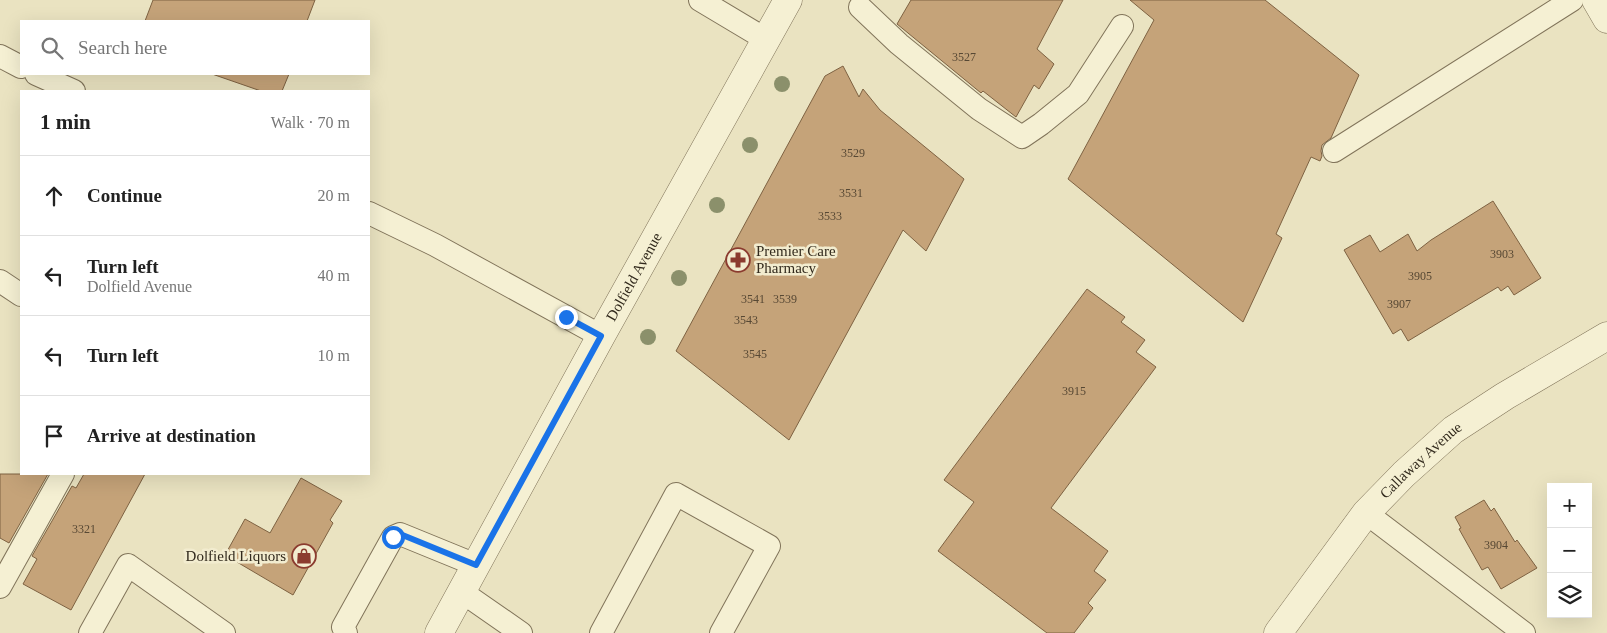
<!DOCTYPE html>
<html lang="en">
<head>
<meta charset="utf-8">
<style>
  :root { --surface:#fff; --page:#f6f6f6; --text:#222; --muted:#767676; --line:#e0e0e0 }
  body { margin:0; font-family:"Times New Roman",serif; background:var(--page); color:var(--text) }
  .controls { position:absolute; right:15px; bottom:15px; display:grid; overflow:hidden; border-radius:0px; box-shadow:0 5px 20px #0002 }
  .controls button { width:45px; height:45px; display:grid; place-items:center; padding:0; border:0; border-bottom:1px solid var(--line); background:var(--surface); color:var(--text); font:25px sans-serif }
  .stop { position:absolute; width:15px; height:15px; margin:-11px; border:4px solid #1a73e8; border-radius:50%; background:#fff }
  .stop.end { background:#1a73e8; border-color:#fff; box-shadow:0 1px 5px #0008 }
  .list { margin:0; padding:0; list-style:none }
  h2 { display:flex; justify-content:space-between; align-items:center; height:65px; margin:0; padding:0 20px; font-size:21px }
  h2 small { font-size:16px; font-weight:400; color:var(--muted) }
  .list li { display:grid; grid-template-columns:32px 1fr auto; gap:15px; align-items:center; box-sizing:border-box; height:80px; padding:0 20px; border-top:1px solid var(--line) }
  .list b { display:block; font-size:19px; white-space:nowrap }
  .list p { margin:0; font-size:16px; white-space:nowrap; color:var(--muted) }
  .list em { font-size:16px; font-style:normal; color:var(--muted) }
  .icon { flex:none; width:28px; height:28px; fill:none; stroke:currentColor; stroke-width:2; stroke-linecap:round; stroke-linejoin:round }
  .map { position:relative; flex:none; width:1607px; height:633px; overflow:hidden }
  .search { position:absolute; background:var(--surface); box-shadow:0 5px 20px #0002; left:20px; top:20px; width:350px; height:55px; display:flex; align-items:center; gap:12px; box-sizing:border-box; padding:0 18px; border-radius:0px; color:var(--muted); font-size:19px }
  .panel { position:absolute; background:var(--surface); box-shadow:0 5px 20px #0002; left:20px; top:90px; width:350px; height:385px; border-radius:0px }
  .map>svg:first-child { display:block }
</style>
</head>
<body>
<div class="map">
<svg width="1607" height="633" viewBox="0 0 1607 633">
  <rect width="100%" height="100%" fill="#eae3c1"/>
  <!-- building -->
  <g fill="#c5a379" stroke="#7e6242">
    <path d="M 153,0 L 315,0 L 307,21 L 145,21 Z"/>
    <path d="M 911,0 L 1063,0 L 1037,49 L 1054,64 L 1039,89 L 1034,85 L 1016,117 L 983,91 L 981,93 L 897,24 Z"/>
    <path d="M 1130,0 L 1265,0 L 1359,75 L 1331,138 L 1322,145 L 1321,151 L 1322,156 L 1320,161 L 1311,157 L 1276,234 L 1282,238 L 1243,322 L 1068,179 L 1154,20 Z"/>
    <path d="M 843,66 L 859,97 L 863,89 L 880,110 L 964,179 L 926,251 L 903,230 L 789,440 L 676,351 L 825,76 Z"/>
    <path d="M 212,74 L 289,74 L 282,91 L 261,91 Z"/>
    <path d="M 1493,201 L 1541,278 L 1514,295 L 1508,286 L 1501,291 L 1498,287 L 1408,341 L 1401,329 L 1393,334 L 1344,250 L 1370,235 L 1380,252 L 1408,234 L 1417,251 L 1431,240 Z"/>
    <path d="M 1087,289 L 1125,317 L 1121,322 L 1145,340 L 1136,352 L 1156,367 L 1051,508 L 1108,551 L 1094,571 L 1106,580 L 1088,603 L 1093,608 L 1074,633 L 1047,633 L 938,551 L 974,502 L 944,480 Z"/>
    <path d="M 0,474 L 48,474 L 9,543 L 0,538 Z"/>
    <path d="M 84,474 L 145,474 L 71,610 L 23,584 L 37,559 L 32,556 L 72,486 L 76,488 Z"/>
    <path d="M 301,478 L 342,501 L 330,520 L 333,523 L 293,595 L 225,555 L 245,519 L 270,533 Z"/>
    <path d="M 1484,500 L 1491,511 L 1494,508 L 1515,542 L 1517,540 L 1537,568 L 1501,589 L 1488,567 L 1482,570 L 1459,529 L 1461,528 L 1455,517 Z"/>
  </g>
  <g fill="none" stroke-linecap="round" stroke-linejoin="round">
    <!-- service casing -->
    <g stroke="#81745a" stroke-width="24">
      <g id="service">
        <path d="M 700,0 L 767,40"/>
        <path d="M 860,7 L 899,44 L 979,109 L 1022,137 L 1041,124 L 1078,94 L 1122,26"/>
        <path d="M 0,56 L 21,67"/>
        <path d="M 36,74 L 74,91"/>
        <path d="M 1334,151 L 1572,0"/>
        <path d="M 369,213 L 435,245 L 601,336"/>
        <path d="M 0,281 L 21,295"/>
        <path d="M 1366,513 L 1524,633"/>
        <path d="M 0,587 L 63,474"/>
        <path d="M 462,592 L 521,633"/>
        <path d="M 90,633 L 128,565 L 224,633"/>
        <path d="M 346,633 L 343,627 L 393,537 L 400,534 L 476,565"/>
        <path d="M 601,633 L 676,494 L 769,546 L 721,633"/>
      </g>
    </g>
    <!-- minor casing -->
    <g stroke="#81745a" stroke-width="29">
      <g id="minor">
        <path id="s1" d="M 1278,633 L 1366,513 L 1404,474 L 1453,430 L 1505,396 L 1607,336"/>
      </g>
    </g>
    <!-- tertiary casing -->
    <g stroke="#81745a" stroke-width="29">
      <g id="tertiary">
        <path d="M 1596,0 L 1607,19"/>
        <path id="s2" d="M 439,633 L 601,336 L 788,0"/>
      </g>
    </g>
    <!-- service -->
    <use href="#service" stroke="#f5f0d3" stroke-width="22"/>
    <!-- minor -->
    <use href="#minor" stroke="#f5f0d3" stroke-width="28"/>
    <!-- tertiary -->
    <use href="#tertiary" stroke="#f5f0d3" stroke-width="28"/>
  </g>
  <!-- trees -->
  <g fill="#8b906b">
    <circle cx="782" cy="84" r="8"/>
    <circle cx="750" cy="145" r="8"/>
    <circle cx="717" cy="205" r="8"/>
    <circle cx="679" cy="278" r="8"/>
    <circle cx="648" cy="337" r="8"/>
  </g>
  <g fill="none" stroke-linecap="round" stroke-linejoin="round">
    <!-- route -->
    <path stroke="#1a73e8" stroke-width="6" d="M 393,537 L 400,534 L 476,565 L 601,336 L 566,317"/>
  </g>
  <!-- icons -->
  <defs>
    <g id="pharmacy-ring" transform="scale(1.25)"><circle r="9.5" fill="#f2eccf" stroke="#8b3b2f" stroke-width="1.5"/><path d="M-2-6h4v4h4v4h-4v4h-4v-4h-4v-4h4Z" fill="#8b3b2f"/></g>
    <g id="shop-ring" transform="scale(1.25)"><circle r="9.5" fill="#f2eccf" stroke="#8b3b2f" stroke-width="1.5"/><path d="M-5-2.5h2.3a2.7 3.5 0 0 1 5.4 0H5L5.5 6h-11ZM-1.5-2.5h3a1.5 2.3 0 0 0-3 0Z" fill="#8b3b2f"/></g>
  </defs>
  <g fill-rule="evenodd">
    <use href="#pharmacy-ring" x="738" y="260"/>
    <use href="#shop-ring" x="304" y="556"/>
  </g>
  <g text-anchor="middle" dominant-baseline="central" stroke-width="5" stroke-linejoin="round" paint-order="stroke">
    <!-- number labels -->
    <g font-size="12" fill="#574834">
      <text x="964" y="57">3527</text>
      <text x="853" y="153">3529</text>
      <text x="851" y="193">3531</text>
      <text x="830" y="216">3533</text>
      <text x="1502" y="254">3903</text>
      <text x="1420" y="276">3905</text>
      <text x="753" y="299">3541</text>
      <text x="785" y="299">3539</text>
      <text x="1399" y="304">3907</text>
      <text x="746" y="320">3543</text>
      <text x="755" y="354">3545</text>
      <text x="1074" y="391">3915</text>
      <text x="84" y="529">3321</text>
      <text x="1496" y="545">3904</text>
    </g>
    <!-- poi labels -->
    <g font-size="15" fill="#322a1d" stroke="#f2eccf" text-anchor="start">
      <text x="756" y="251">Premier Care<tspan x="756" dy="17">Pharmacy</tspan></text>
      <text x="286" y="556" text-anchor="end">Dolfield Liquors</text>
    </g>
    <!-- street labels -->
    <g font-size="15" fill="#322a1d" stroke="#f2eccf">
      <text stroke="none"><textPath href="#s2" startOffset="406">Dolfield Avenue</textPath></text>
      <text stroke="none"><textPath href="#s1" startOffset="225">Callaway Avenue</textPath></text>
    </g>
  </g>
</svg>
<div class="controls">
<button>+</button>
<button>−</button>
<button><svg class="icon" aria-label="layers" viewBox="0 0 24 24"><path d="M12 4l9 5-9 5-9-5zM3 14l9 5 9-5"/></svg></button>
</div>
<div class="stop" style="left:393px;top:537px"></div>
<div class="stop end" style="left:566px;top:317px"></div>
<div class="search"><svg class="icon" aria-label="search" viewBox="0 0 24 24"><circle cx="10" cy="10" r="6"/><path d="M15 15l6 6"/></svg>Search here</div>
<section class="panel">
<h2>1 min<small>Walk · 70 m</small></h2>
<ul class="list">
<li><svg class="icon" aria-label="ahead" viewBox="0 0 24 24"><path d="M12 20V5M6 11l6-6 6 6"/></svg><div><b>Continue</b></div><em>20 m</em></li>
<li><svg class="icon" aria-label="left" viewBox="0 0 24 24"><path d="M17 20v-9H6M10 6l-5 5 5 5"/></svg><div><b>Turn left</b><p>Dolfield Avenue</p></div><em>40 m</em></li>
<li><svg class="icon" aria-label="left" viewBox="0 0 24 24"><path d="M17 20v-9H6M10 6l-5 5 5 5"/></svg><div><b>Turn left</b></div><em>10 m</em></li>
<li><svg class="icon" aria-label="arrive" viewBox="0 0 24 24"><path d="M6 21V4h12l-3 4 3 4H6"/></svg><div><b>Arrive at destination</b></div></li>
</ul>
</section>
</div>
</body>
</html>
